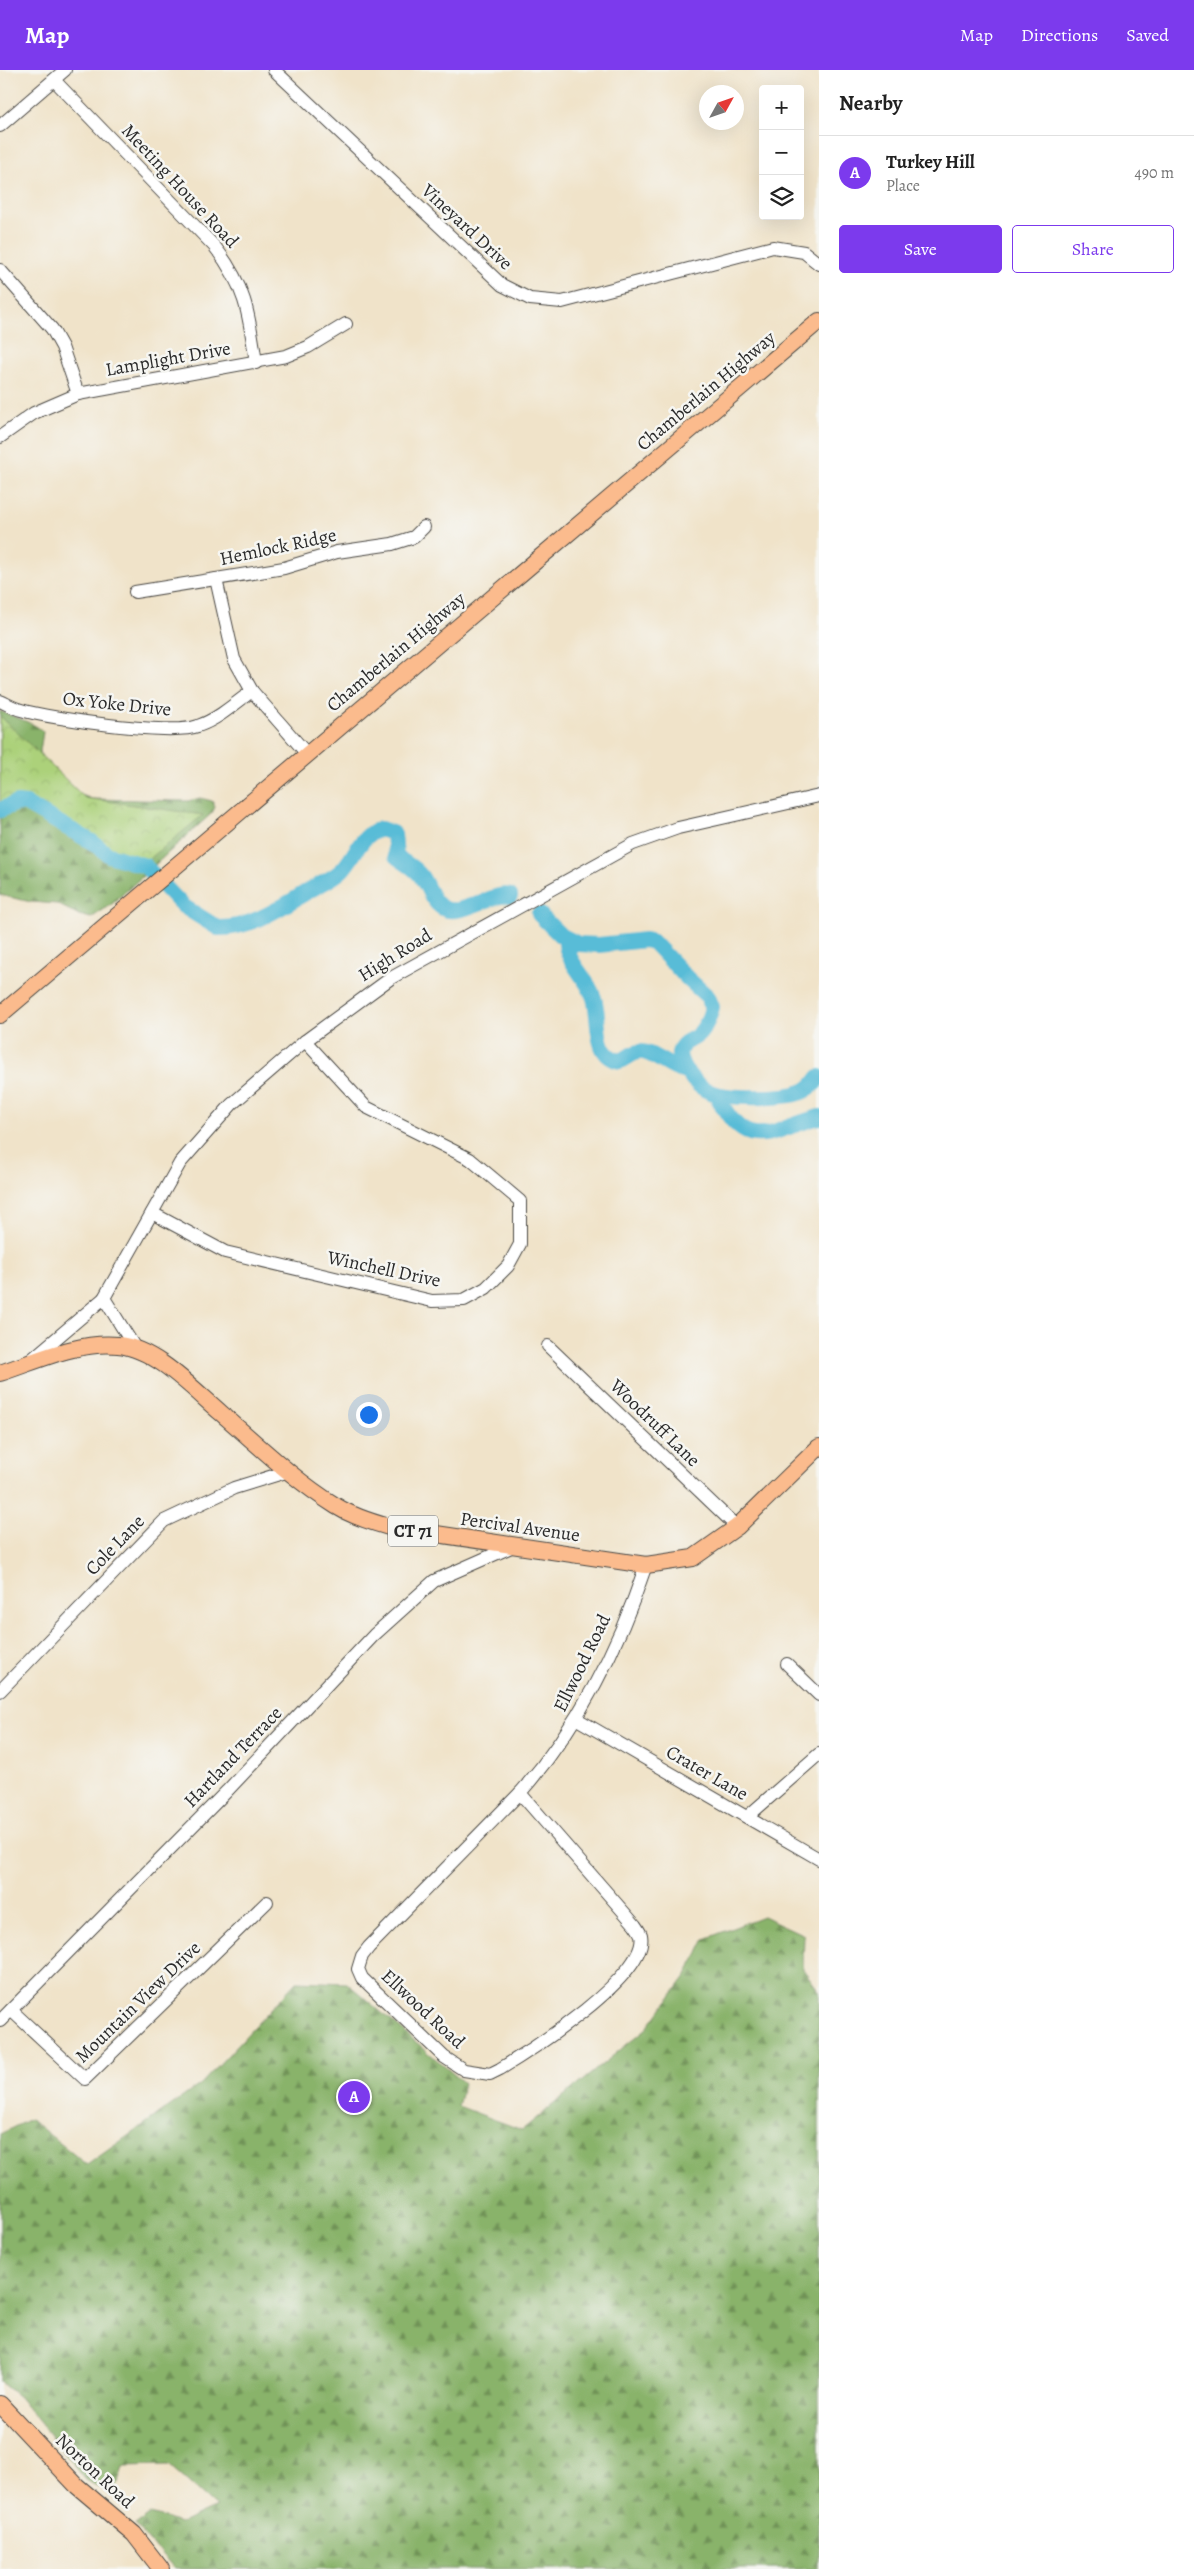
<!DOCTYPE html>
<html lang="en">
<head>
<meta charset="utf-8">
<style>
  :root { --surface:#fff; --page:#f2f2f2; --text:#222; --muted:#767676; --line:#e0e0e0; --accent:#7c3aed }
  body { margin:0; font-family:Alegreya,serif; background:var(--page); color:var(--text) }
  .controls { position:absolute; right:15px; top:15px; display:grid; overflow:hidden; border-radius:5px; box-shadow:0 5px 20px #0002 }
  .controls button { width:45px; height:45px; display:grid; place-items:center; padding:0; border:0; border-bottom:1px solid var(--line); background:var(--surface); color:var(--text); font:25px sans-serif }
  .compass { position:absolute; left:699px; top:15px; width:45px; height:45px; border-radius:50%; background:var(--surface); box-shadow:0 5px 20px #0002; rotate:50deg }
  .you { position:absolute; left:368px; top:1344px; width:18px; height:18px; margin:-12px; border:4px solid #fff; border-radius:50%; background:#1a73e8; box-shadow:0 0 0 8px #1a73e833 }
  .badge { display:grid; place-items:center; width:32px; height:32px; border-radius:50%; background:var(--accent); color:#fff; font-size:16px; font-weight:700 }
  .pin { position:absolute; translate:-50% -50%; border:2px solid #fff; box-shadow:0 1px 5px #0006 }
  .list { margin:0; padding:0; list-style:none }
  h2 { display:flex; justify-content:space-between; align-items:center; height:65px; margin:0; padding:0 20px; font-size:21px }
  h2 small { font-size:16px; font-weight:400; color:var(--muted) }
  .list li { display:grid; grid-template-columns:32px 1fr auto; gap:15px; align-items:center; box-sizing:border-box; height:75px; padding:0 20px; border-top:1px solid var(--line) }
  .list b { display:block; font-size:19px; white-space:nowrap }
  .list p { margin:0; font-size:16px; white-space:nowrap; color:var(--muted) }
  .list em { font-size:16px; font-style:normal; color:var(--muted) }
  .actions { display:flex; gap:10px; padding:15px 20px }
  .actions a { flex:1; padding:11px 0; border:1px solid var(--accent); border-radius:5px; text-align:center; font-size:18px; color:var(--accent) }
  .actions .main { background:var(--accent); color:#fff }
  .icon { flex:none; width:28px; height:28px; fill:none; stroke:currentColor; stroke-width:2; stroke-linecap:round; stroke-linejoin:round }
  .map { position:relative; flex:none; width:819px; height:2499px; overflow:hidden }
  header { display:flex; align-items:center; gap:30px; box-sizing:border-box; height:70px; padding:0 25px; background:var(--accent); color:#fff }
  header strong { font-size:24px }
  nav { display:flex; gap:28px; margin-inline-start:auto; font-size:18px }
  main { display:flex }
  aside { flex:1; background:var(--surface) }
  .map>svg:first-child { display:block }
</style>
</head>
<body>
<header>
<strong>Map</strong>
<nav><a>Map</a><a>Directions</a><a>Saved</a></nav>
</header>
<main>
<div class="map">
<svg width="819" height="2499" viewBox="0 0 819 2499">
  <defs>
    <pattern id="forest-firs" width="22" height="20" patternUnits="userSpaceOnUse" patternTransform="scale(1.25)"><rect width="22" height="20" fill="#89b36a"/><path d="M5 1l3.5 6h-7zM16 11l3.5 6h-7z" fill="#709257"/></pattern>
    <pattern id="park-crowns" width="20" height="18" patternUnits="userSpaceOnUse" patternTransform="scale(1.25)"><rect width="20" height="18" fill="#acd17a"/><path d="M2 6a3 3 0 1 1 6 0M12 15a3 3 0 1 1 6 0" fill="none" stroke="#94b46a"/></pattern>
  </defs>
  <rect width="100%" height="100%" fill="#f6f6f2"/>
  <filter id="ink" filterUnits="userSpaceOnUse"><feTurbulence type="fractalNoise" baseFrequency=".02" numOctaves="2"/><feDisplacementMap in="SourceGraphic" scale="10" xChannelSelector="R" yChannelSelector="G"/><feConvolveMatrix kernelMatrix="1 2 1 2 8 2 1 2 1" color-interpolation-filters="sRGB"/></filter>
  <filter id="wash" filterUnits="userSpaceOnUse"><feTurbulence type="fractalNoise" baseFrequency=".0096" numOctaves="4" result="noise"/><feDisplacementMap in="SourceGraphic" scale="20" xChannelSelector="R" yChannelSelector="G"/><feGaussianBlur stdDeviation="1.12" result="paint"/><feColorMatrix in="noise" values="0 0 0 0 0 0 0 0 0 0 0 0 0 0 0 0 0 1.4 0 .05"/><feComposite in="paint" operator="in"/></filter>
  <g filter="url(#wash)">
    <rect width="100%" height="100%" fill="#f0e3c9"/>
    <!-- forest -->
    <g fill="url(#forest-firs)" stroke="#5a6f4a">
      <path d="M 0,641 C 11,646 38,654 43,662 L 40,681 L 42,688 L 79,724 L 92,729 L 188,731 L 200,728 L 212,731 L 215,737 L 212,743 L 112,834 L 91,848 L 79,845 L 57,834 L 31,832 L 0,825 Z"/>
      <path d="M 763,1846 L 804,1865 L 803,1899 L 819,1921 L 819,2499 L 174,2499 L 135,2455 L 151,2444 L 180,2453 L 216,2437 L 169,2395 L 123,2396 L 114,2426 L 86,2410 L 19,2327 L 0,2312 L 0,2064 L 30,2049 L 87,2095 L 201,2014 L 297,1911 L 347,1913 L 464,2013 L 458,2036 L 522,2060 L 647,1958 L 687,1905 L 705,1869 Z"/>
    </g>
    <!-- park -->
    <path fill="url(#park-crowns)" stroke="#6c7e52" d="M 0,646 L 85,728 L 203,745 L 142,795 L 95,775 L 26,734 L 14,732 L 0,738 Z"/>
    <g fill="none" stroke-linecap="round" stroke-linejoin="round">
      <!-- river -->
      <g stroke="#58bcd7" stroke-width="16">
        <path d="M 0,740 L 17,733 L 26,734 L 92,772 L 109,785 L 145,796 L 183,836 L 218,858 C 251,859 283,836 310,820 C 320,814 333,809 342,800 C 356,786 359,765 381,759 L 394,764 L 396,786 C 404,793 413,796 420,805 C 427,814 431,830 441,837 C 458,850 495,820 510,826"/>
        <path d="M 539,844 L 560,865 L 578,874 L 599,875 L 645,870 L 653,872 L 688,909 L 708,927 L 712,937 C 710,946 706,956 700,963 C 692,972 681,970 679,984 C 681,999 696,1016 710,1022 C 727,1029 784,1029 802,1022 C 810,1019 814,1014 819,1007"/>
        <path d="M 566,869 C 564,890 588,908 594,928 C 601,951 592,985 620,991 C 627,989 631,983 639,982 C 651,980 672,1001 687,1002"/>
        <path d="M 716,1024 C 747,1086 766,1062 819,1047"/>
      </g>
    </g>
  </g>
  <g filter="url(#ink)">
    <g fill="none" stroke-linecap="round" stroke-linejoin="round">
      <!-- minor casing -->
      <g stroke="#494743" stroke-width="14">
        <g id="minor">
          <path d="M 274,0 L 502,215 L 530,229 L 562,232 L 773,177 L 804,182 L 819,194"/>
          <path d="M 54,10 L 215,177 C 246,217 249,244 256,293"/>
          <path d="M 0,56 L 65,0"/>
          <path d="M 0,200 L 52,259 L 62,277 L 78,324"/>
          <path d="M 0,367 L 34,343 L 78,324 L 286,286 L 308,277 L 346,254"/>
          <path d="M 216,509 L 234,589 L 252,621 L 307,684"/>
          <path d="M 135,522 L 284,498 L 337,482 L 392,474 L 414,467 L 424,457"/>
          <path d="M 0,631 C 7,634 14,638 21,640 C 51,649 172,666 198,656 C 218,649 236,633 252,621"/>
          <path d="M 152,1143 L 225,1182 L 432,1231 L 464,1230 L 486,1218 L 508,1196 L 520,1174 L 520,1131 L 470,1089 L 366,1037 L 305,971"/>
          <path d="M 104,1228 L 135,1278"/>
          <path d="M 548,1276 L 737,1457"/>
          <path d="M 32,1289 L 104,1228 L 180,1093 L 232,1034 L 305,971 L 391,908 L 633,774 L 678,758 L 819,726"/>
          <path d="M 787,1594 L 819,1625"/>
          <path d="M 0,1621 L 164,1451 L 234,1418 L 289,1401"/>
          <path d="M 577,1649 L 819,1789"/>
          <path d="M 520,1723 L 635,1855 C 637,1858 640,1862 641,1865 C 650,1904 530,1981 500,1999 L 490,2004 L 464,2000 L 444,1987 L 362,1908 L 358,1899 L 362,1886 L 369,1877 Z"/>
          <path d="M 520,1723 C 578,1657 618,1579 646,1495"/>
          <path d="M 747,1747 L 819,1684"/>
          <path d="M 11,1940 L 85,2009 L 267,1832"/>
          <path d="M 0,1951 L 227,1721 L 374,1565 L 434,1511 L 511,1477"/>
        </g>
      </g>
      <!-- major casing -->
      <g stroke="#494743" stroke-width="18">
        <g id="major">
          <path d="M 0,945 L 819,251"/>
          <path d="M 0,1303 C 37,1291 78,1271 118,1275 C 155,1278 193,1319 221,1343 C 258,1375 294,1410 336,1436 C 352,1446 371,1452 389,1457 L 646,1495 L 693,1488 L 737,1457 L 819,1377"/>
          <path d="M 0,2334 L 77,2416 L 134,2464 L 161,2499"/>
        </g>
      </g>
      <!-- minor -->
      <use href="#minor" stroke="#fff" stroke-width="12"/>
      <!-- major -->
      <use href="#major" stroke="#fbbb8d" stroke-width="16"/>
    </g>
  </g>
  <g text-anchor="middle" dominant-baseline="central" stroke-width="5" stroke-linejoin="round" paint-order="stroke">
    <!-- shield labels -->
    <rect fill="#f6f6f2" stroke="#686867" stroke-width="1" x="388" y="1445.5" width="50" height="31" rx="4"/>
    <g font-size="18" font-weight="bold" fill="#2b2b2b">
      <text x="413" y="1461">CT 71</text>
    </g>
    <!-- street labels -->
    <g font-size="19" fill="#2b2b2b" stroke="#f6f6f2">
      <text transform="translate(180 116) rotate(47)">Meeting House Road</text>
      <text transform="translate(467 157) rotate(43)">Vineyard Drive</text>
      <text transform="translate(168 289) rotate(-10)">Lamplight Drive</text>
      <text transform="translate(706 321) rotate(-40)">Chamberlain Highway</text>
      <text transform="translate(278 477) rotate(-12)">Hemlock Ridge</text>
      <text transform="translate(396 582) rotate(-40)">Chamberlain Highway</text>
      <text transform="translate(117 634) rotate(6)">Ox Yoke Drive</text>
      <text transform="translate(395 885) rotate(-32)">High Road</text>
      <text transform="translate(384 1199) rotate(12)">Winchell Drive</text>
      <text transform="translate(655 1353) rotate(44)">Woodruff Lane</text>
      <text transform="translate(520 1457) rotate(8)">Percival Avenue</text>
      <text transform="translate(115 1475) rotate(-46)">Cole Lane</text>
      <text transform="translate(582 1593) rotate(-64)">Ellwood Road</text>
      <text transform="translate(233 1687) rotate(-46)">Hartland Terrace</text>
      <text transform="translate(707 1703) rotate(30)">Crater Lane</text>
      <text transform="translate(138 1932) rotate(-44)">Mountain View Drive</text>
      <text transform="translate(423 1939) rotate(43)">Ellwood Road</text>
      <text transform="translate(95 2401) rotate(43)">Norton Road</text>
    </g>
  </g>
</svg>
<div class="controls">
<button>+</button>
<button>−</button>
<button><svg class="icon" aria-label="layers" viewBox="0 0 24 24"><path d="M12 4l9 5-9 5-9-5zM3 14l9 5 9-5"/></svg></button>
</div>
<svg class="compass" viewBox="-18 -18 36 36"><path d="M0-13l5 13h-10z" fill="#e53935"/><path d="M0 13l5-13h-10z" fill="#767676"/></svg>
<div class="you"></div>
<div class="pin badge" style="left:354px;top:2027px">A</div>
</div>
<aside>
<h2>Nearby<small></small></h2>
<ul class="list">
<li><span class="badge">A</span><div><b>Turkey Hill</b><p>Place</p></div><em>490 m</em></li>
</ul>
<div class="actions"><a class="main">Save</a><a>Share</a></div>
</aside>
</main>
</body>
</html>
